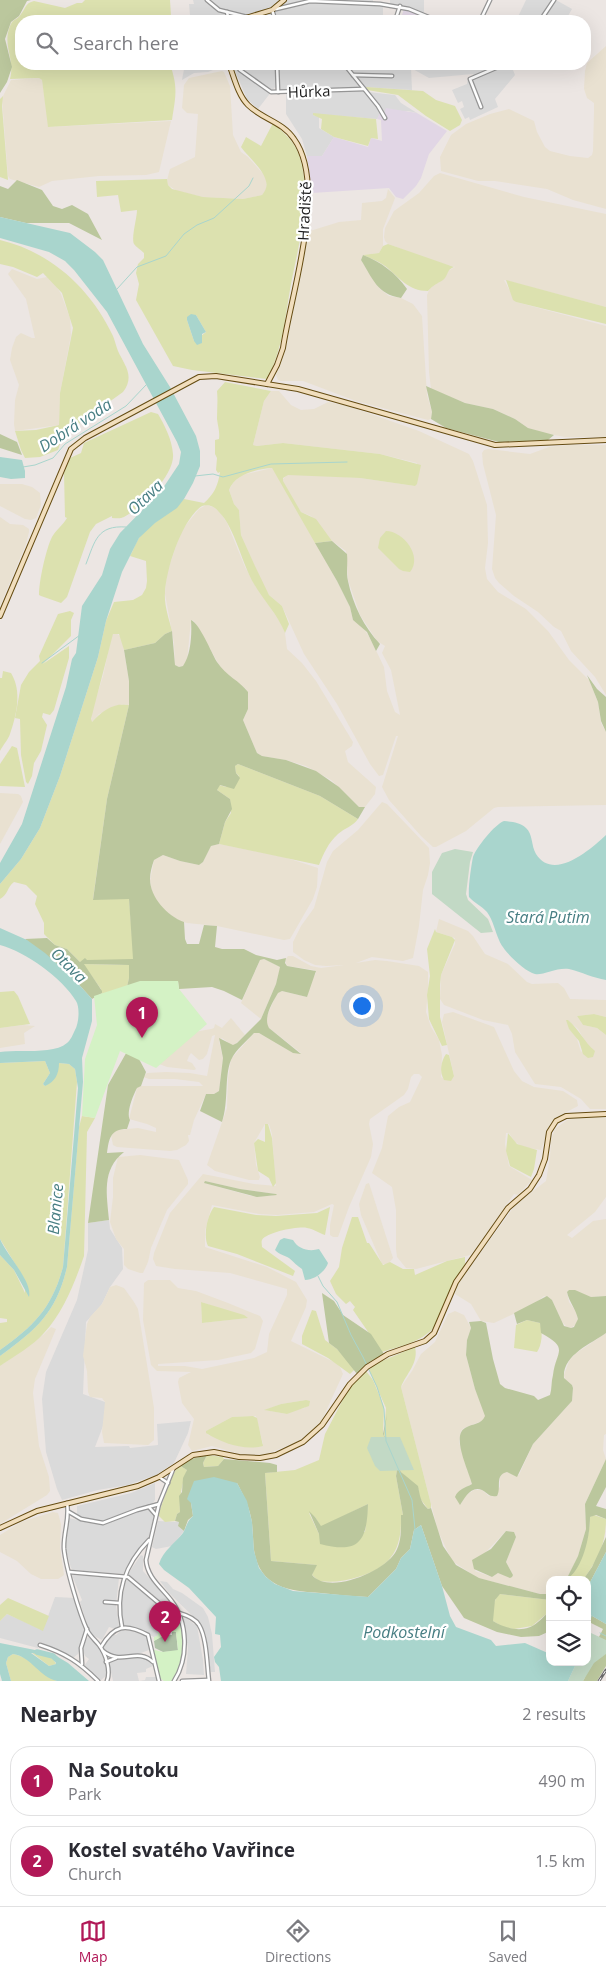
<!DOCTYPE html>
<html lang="en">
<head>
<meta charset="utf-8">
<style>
  :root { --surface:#fff; --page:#f2f2f3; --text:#2b2b33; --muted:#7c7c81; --line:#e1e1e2; --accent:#b11857 }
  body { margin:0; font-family:"Open Sans",sans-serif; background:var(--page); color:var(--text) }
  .controls { position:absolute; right:15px; bottom:15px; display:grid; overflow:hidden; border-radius:10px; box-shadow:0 5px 20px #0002 }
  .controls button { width:45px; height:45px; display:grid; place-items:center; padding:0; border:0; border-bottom:1px solid var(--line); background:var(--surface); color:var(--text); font:25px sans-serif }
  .you { position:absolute; left:361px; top:1005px; width:18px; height:18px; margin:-12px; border:4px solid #fff; border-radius:50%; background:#1a73e8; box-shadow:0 0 0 8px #1a73e833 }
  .badge { display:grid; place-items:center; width:32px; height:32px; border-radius:50%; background:var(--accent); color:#fff; font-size:16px; font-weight:700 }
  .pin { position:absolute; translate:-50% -41px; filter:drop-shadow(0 1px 2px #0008) }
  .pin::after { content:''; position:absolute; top:26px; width:18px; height:15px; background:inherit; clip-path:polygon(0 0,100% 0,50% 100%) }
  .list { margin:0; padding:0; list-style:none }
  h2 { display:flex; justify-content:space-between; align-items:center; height:65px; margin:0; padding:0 20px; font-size:21px }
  h2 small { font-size:16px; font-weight:400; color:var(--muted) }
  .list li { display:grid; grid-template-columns:32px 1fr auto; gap:15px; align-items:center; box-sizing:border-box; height:70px; margin:0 10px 10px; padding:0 10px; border:1px solid var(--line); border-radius:20px }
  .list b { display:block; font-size:19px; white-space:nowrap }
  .list p { margin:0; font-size:16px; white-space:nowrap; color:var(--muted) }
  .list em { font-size:16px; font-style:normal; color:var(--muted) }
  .icon { flex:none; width:28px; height:28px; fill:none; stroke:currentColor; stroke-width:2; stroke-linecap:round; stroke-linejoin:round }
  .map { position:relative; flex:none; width:606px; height:1681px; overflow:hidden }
  .search { position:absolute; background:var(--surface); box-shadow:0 5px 20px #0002; left:15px; right:15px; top:15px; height:55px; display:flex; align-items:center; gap:12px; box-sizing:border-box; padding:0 18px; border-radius:20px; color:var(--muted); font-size:19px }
  .sheet { height:225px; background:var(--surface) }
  nav { display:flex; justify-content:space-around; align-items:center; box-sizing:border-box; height:70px; border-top:1px solid var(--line); background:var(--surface); font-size:14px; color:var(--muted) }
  nav a { display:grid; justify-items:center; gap:2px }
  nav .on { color:var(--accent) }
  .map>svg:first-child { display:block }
</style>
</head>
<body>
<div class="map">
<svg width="606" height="1681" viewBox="0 0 606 1681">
  <rect width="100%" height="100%" fill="#ece6e3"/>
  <!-- residential -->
  <g fill="#dadada">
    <path d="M 193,0 L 373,0 L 373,5 L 383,6 L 383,21 L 171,21 L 190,15 L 189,4 L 194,4 Z"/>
    <path d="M 390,0 L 424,0 L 424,17 L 404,9 L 390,7 Z"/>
    <path d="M 526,0 L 556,0 L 572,9 L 565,21 L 516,21 Z"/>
    <path d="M 185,64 L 227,64 L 208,72 L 194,73 L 182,80 Z"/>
    <path d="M 232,64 L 519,64 L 513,70 L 515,75 L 495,99 L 498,107 L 470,120 L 469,117 L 465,119 L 460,109 L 464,107 L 462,101 L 458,103 L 452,90 L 467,84 L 468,78 L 474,76 L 473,74 L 429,78 L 411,68 L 412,90 L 364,87 L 368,92 L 395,95 L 401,103 L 417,113 L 408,111 L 380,114 L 377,119 L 315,114 L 313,115 L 319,117 L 319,128 L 334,137 L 322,156 L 307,156 L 302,139 L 286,114 L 286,94 L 277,94 L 275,87 L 258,109 L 247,99 Z"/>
    <path d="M 109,1220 L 110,1229 L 122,1248 L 123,1269 L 110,1287 L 102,1304 L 86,1322 L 83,1394 L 105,1402 L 106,1407 L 103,1426 L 95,1447 L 129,1446 L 130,1448 L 158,1445 L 157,1424 L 191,1421 L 188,1433 L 174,1463 L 156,1475 L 128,1485 L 98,1490 L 62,1500 L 57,1489 L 46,1452 L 42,1399 L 46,1372 L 77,1300 L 88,1250 L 88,1223 Z"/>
    <path d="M 155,1483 L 155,1500 L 149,1508 L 136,1508 L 102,1522 L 83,1518 L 77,1515 L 77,1506 L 131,1493 Z"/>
    <path d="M 143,1509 L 148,1509 L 154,1516 L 149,1536 L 123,1574 L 73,1570 L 71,1568 L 65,1547 L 69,1518 L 90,1523 L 104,1524 Z"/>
    <path d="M 158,1521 L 179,1522 L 178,1526 L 184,1531 L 172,1546 L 156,1549 L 152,1547 Z"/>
    <path d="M 141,1555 L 143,1556 L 143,1571 L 174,1606 L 177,1613 L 176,1614 L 128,1574 Z"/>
    <path d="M 72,1575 L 119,1578 L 116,1605 L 119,1626 L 115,1629 L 109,1627 L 102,1640 L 90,1634 L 80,1602 L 82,1600 Z"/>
    <path d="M 127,1578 L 163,1610 L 162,1616 L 157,1615 L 159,1629 L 157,1636 L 154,1637 L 130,1626 L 124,1627 L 122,1624 L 120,1605 Z"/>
    <path d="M 160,1581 L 167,1582 L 173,1589 L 182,1593 L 203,1608 L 208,1617 L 212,1634 L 215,1672 L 211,1672 L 201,1624 L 169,1593 Z"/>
    <path d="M 55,1597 L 76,1598 L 86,1630 L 78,1654 L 73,1658 L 40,1642 L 38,1648 L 0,1638 L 0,1621 L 7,1614 L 43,1630 Z"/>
    <path d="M 186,1618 L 197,1626 L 203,1660 L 204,1675 L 186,1674 L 188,1648 L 183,1619 Z"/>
    <path d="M 122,1630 L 131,1631 L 147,1636 L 149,1650 L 138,1654 L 114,1656 L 105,1652 L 103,1649 L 105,1642 L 110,1635 L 116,1635 Z"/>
    <path d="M 88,1637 L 91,1638 L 100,1650 L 109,1673 L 100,1681 L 84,1666 L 89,1659 L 85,1656 L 82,1647 Z"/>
    <path d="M 143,1657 L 150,1660 L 153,1666 L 146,1669 L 146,1672 L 137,1673 L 139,1681 L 145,1680 L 146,1677 L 156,1677 L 156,1681 L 113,1681 L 109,1663 L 122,1658 Z"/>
  </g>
  <!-- industrial -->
  <g fill="#e1d6e5">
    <path d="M 404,9 L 429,19 L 428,21 L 400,21 Z"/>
    <path d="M 386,108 L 417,113 L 447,131 L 429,154 L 421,178 L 416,186 L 403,199 L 396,197 L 389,188 L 312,193 L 307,156 L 322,156 L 334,137 L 368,147 L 371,138 L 382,141 L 381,120 L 377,119 L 380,113 L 384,114 Z"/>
  </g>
  <!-- farmland -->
  <g fill="#e9e1d1" fill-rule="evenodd">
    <path d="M 606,46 L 606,209 L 573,200 L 547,189 L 495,181 L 478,181 L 441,171 L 440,157 L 451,135 L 466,124 L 490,114 L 509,109 L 534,121 L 537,132 L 545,147 L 550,151 L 570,156 L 588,158 L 592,155 L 593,151 L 594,111 L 594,103 L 587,98 L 584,89 L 585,71 L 587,63 Z"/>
    <path d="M 222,71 L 224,72 L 230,86 L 233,135 L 241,152 L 248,157 L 266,177 L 266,190 L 262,195 L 243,199 L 203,197 L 177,191 L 168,185 L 167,180 L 170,169 L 195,157 L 198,114 L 187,113 L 182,108 L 184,85 L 189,78 Z"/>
    <path d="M 39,78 L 42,80 L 49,127 L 171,121 L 159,172 L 146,175 L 99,176 L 52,181 L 39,187 L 10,179 L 8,176 L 2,98 L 11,80 Z"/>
    <path d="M 440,173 L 524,197 L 606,214 L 606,307 L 504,280 L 516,302 L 606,326 L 606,437 L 565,437 L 543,433 L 528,428 L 515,419 L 493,409 L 465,403 L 431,389 L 429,372 L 427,295 L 430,288 L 441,281 L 446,276 L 448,271 L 455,267 L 434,261 L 388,244 L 385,241 L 384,237 L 385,228 L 394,211 L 419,193 L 434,176 Z"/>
    <path d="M 388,189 L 395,198 L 383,229 L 383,246 L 379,253 L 363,255 L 361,260 L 380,289 L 389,296 L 401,298 L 413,304 L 422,316 L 427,395 L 432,412 L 431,419 L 428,420 L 356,401 L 303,381 L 281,381 L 278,380 L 276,375 L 286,348 L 297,284 L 310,231 L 339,222 L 361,220 L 362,203 L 382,201 L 386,198 Z"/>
    <path d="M 12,269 L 37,279 L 47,277 L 55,284 L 61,294 L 70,318 L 71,335 L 60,393 L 59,425 L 15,431 L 14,424 L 15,400 L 19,385 L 10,360 L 12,348 L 16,337 L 21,333 L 32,338 L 35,338 L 26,299 L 8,274 Z"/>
    <path d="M 271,391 L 279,391 L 291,405 L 301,410 L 314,409 L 328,402 L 348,406 L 419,431 L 469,454 L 473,461 L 487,505 L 488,543 L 485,568 L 487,579 L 498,592 L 526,609 L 548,631 L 569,660 L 589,680 L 598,702 L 601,723 L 606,732 L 606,805 L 498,807 L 494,808 L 466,831 L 436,847 L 433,847 L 421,836 L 389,800 L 382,787 L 398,736 L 396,736 L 383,775 L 379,776 L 370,764 L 337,704 L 304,654 L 282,606 L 269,595 L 264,587 L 241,535 L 239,510 L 234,504 L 229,490 L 233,483 L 242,475 L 272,468 L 288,493 L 282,480 L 287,475 L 294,474 L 360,478 L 415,486 L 417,463 L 380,454 L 283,443 L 257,446 L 253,445 L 264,401 ZM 289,494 L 301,512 L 311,516 L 329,539 L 346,551 L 348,580 L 360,615 L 377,641 L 385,646 L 382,653 L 391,670 L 400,715 L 395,712 L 387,691 L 384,667 L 371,640 L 363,627 L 353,620 L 350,607 L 337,581 Z"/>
    <path d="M 568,445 L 606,445 L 606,695 L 595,677 L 571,651 L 561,631 L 554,627 L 538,612 L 514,596 L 499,583 L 495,578 L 492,569 L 496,515 L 483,464 L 482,453 L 484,450 L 488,449 L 530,454 L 549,447 Z"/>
    <path d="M 0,484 L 22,484 L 32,487 L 40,493 L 41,505 L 36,518 L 31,520 L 25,519 L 0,506 Z"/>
    <path d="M 206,505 L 213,507 L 220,512 L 227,523 L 245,567 L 255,585 L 282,625 L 285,633 L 287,649 L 302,663 L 316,681 L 353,742 L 352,746 L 345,751 L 348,762 L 376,787 L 375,794 L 365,807 L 359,807 L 331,780 L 306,766 L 286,760 L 262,756 L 257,753 L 243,720 L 248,709 L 246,689 L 228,676 L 222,670 L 194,621 L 191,620 L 187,661 L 183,666 L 179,667 L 175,665 L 174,643 L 165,594 L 167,573 L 181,531 L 199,509 Z"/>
    <path d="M 0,517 L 10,524 L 23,525 L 29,529 L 29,532 L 26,544 L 0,606 Z"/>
    <path d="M 116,633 L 121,637 L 123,645 L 129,681 L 129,705 L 122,704 L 99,714 L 91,723 L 92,711 L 103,676 L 111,639 L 113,634 Z"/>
    <path d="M 0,793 L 18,794 L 21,796 L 23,802 L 0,844 Z"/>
    <path d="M 382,802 L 387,804 L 429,848 L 430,863 L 428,875 L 423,890 L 419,926 L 413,958 L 403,961 L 372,957 L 356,963 L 375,960 L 387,961 L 419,966 L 428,972 L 428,988 L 426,1012 L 431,1027 L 439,1040 L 442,1055 L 441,1077 L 444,1079 L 454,1076 L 442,1022 L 444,1014 L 453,1012 L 494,1027 L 514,1071 L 522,1081 L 534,1087 L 563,1091 L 577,1100 L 578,1106 L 555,1118 L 550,1124 L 541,1150 L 523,1147 L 515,1142 L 509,1133 L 506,1133 L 505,1144 L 509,1166 L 532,1180 L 518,1195 L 514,1194 L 474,1251 L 470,1255 L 416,1269 L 406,1268 L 397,1257 L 396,1249 L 396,1210 L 392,1187 L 372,1173 L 382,1148 L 388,1116 L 399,1107 L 410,1102 L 422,1077 L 419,1074 L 414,1074 L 411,1077 L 408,1089 L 404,1095 L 370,1119 L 369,1124 L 373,1144 L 371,1157 L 349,1207 L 338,1237 L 333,1237 L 330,1235 L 330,1225 L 334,1205 L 332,1204 L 314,1212 L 277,1215 L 259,1214 L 212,1205 L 205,1231 L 205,1247 L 267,1267 L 296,1282 L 307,1300 L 306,1307 L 291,1341 L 336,1363 L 340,1367 L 343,1374 L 321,1422 L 316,1429 L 297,1442 L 264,1455 L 240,1454 L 212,1446 L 192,1451 L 188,1445 L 194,1419 L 182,1403 L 178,1382 L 179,1378 L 191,1372 L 157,1371 L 151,1365 L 143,1320 L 144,1283 L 148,1280 L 170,1280 L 178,1288 L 196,1291 L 228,1303 L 260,1316 L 263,1321 L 255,1349 L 251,1353 L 218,1360 L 158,1364 L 158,1366 L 185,1366 L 202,1369 L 254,1358 L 267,1352 L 269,1334 L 287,1295 L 287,1289 L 230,1273 L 175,1269 L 156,1266 L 153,1259 L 154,1253 L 170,1213 L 203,1174 L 254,1184 L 276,1186 L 272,1134 L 269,1124 L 265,1124 L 254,1143 L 256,1165 L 260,1177 L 259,1180 L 249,1180 L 215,1171 L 207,1165 L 227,1108 L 228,1078 L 231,1059 L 254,1033 L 259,1033 L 271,1039 L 293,1053 L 301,1053 L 269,1028 L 266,1023 L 267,1016 L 277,993 L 282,991 L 307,997 L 310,984 L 316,973 L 314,970 L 287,966 L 285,960 L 288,956 L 293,956 L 311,966 L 321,968 L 344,965 L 326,966 L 315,965 L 304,960 L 293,952 L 293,942 L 301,926 L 314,908 L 327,862 L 333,851 L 358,830 ZM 205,1181 L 240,1189 L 276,1194 L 270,1196 L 251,1196 L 215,1186 L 205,1183 ZM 201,1302 L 247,1318 L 202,1323 ZM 306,1400 L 305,1408 L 295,1410 L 287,1414 L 265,1410 L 281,1404 ZM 253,1416 L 256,1416 L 263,1444 L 246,1447 L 208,1435 L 206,1431 L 232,1417 Z"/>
    <path d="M 219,844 L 284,857 L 318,868 L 317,887 L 313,899 L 290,939 L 284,940 L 217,926 L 187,923 L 180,921 L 161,909 L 152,892 L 150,881 L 154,860 L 163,855 L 180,861 L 199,865 L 203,862 L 211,846 Z"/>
    <path d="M 439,919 L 468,931 L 473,936 L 485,954 L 508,964 L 527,982 L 532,984 L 558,983 L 564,988 L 570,999 L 606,1000 L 606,1017 L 594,1014 L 577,1016 L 583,1025 L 597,1028 L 606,1035 L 606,1109 L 590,1109 L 581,1099 L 561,1087 L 535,1084 L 515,1052 L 512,1034 L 508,1025 L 483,1020 L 444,1005 L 440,999 L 441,975 L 455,944 L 455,938 L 436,932 ZM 568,1020 L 578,1029 L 588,1046 L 581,1052 L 576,1036 L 569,1029 Z"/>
    <path d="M 264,959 L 280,967 L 280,969 L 276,984 L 261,1019 L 241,1003 L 257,967 L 260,960 Z"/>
    <path d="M 231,1018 L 245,1035 L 233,1046 L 222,1038 L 219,1041 L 223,1058 L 219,1091 L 214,1094 L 206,1094 L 194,1120 L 190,1135 L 188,1135 L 189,1141 L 186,1145 L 177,1150 L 170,1151 L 117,1147 L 113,1145 L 111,1135 L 117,1130 L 138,1128 L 156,1132 L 156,1128 L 147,1124 L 129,1119 L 137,1088 L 140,1086 L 203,1086 L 199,1082 L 175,1079 L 149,1079 L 143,1077 L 147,1073 L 166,1072 L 190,1073 L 207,1076 L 215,1035 L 212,1036 L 207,1054 L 203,1059 L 199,1060 L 191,1053 L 189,1056 L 187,1061 L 192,1063 L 196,1069 L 194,1070 L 167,1067 L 159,1064 L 194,1032 L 211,1029 L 214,1028 L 215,1024 L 222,1028 Z"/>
    <path d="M 24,1025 L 35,1026 L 24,1033 L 25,1044 L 0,1048 L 0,1028 Z"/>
    <path d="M 588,1117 L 606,1117 L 606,1197 L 595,1212 L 567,1235 L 572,1238 L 593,1221 L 606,1219 L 606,1296 L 591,1297 L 567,1292 L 569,1302 L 577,1313 L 578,1319 L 578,1323 L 571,1328 L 567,1327 L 562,1322 L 552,1300 L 544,1296 L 533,1305 L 494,1323 L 481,1321 L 471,1304 L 455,1294 L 458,1284 L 516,1204 L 546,1181 L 550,1157 L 551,1140 L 555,1129 L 567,1120 Z"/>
    <path d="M 140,1155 L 179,1160 L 188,1180 L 188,1184 L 167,1210 L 151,1248 L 148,1262 L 143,1273 L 140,1273 L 128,1269 L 124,1265 L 124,1249 L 116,1239 L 110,1222 L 113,1197 L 113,1178 L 118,1157 Z"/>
    <path d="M 369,1183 L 393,1258 L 388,1264 L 382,1264 L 361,1215 L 359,1204 L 366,1184 Z"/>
    <path d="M 116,1285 L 124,1288 L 134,1302 L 138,1309 L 154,1408 L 154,1440 L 148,1445 L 104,1443 L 102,1432 L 105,1402 L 102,1398 L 90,1397 L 88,1392 L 87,1371 L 83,1356 L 87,1324 L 90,1317 L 102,1304 L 110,1287 Z"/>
    <path d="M 455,1311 L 464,1315 L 471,1328 L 467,1340 L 466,1355 L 475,1389 L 485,1413 L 485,1419 L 482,1421 L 464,1428 L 461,1431 L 459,1442 L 472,1484 L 460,1490 L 461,1504 L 465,1496 L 474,1490 L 482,1490 L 489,1496 L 500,1487 L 500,1477 L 503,1473 L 507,1472 L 519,1475 L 533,1444 L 572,1401 L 573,1388 L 572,1385 L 565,1379 L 564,1375 L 569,1361 L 575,1354 L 606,1333 L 606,1434 L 604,1435 L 603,1450 L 606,1459 L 585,1504 L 586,1529 L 578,1556 L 566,1580 L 550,1580 L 550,1594 L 540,1594 L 478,1578 L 452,1561 L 438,1531 L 401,1387 L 412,1371 L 421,1354 L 435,1342 L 448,1314 ZM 506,1531 L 514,1532 L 516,1537 L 506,1562 L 513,1575 L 498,1573 L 492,1577 L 475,1571 L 486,1552 Z"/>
    <path d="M 51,1327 L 56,1329 L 35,1379 L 33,1393 L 39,1446 L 49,1477 L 50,1491 L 47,1495 L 0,1524 L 0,1366 L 43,1335 Z"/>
    <path d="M 53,1512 L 58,1513 L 61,1524 L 60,1547 L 64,1575 L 58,1579 L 41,1579 L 31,1574 L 17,1561 L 0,1552 L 0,1535 L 21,1522 Z"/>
  </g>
  <!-- grass -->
  <g fill="#dce1af" fill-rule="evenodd">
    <path d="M 85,0 L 170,0 L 171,16 L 164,21 L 21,21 L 21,64 L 170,64 C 178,88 176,95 172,120 L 48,127 L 42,80 L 39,78 L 10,79 C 16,58 0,43 12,22 C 15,19 19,18 21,14 C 26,8 25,3 34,1 L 65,8 L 77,3 L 82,3 Z"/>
    <path d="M 366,87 L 423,91 L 436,100 L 455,106 L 462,120 L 460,125 L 450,131 L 426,116 L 398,95 L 367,90 Z"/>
    <path d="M 3,96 L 2,106 L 8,180 L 0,177 L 0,99 Z"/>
    <path d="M 313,113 L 376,119 L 378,139 L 371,138 L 368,146 L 334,137 L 321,129 L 322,119 L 313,115 Z"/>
    <path d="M 273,123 C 284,133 294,141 299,155 C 313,198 299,242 291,284 C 285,317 283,349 267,379 L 192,370 L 173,366 L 136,300 L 139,284 L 136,273 L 138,264 L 144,258 L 144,253 C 141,250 136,247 134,244 C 131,238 137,218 137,210 L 121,212 L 118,195 L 97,197 L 96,181 L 167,179 L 168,185 L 172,189 L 203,197 L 243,199 L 262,195 C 277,179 250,160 241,147 L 246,137 L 261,146 ZM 196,315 L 206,332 L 201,336 L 202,342 L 194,341 L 187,320 Z"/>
    <path d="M 0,240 C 51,252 91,289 113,336 C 115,341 116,346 118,351 C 125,366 135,376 123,392 L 63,435 L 58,450 L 40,457 L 25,458 L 21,450 L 15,431 L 36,430 L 59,425 L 60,393 L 73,328 L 62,293 L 43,273 L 37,277 L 13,267 L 0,264 Z"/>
    <path d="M 388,244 L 454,267 C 446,270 449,275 443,280 C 437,284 433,285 428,291 C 408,291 399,277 385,266 C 378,261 370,258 363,255 L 379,253 L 383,246 Z"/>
    <path d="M 506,280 L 606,307 L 606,324 L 516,302 L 513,300 Z"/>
    <path d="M 225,382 L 271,391 L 264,401 L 253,445 L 257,446 L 283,443 L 380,454 L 421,465 L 417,484 L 415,486 L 360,478 L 288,475 L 283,478 L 283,481 L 301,512 L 316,519 L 332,541 L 315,543 L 272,468 C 257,469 235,474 229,490 L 234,504 L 239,510 L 241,535 L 255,566 L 269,595 L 282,606 L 289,624 L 285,633 C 278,615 264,601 254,584 C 242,564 235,528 219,512 C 215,507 209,504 202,506 C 182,519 166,569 165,593 C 164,605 169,619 172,631 L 165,634 L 155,643 L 124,650 L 119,634 L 113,634 L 91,719 L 92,722 C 102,711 114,702 129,705 L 107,799 L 93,899 L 129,899 L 134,960 L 86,960 L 80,962 L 67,949 L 55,945 L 44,934 L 44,923 L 35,904 L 37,896 L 26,885 L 14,882 C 7,887 8,895 0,899 L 0,884 L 21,859 L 40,828 L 60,776 L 98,657 L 106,621 L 114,602 L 133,600 L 142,595 L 146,588 L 147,581 L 146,561 L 130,556 C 133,551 135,544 139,538 C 151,522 171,514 184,499 L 204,503 C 214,494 218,486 220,472 L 218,473 L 216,470 L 217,458 L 215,454 L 215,440 L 219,439 C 220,432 218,427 217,419 C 217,410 218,401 217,391 Z"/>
    <path d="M 151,412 L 158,414 C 165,426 172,440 173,454 C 175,475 141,508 124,517 C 120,519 116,518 112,518 L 112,516 L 96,524 L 90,532 L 67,597 L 61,603 L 41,596 L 39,595 C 39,581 46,549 52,537 C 56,530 63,525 67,518 L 65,517 L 64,473 L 70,458 L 81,453 L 84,443 Z"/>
    <path d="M 386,531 C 403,531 423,556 410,572 L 403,571 L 399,569 L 378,548 L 380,538 Z"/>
    <path d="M 70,611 L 74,613 L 71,620 L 71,636 L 43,664 L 69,646 L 69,658 L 54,710 L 50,715 L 43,713 L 42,717 L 47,725 L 41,751 L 34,763 L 32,776 L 28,784 L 26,782 L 21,755 L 20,719 L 15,718 L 21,685 L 29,672 L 40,661 L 39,656 L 58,614 Z"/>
    <path d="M 3,671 L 11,673 C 22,691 17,714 10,734 C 8,740 3,745 0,751 L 0,678 L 2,678 Z"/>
    <path d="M 12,746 L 17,748 L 25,787 L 0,786 L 0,764 Z"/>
    <path d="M 238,764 L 320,796 L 358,819 C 353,826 345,828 338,834 C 328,843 324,853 319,865 L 219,844 L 225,822 L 231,813 L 230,799 L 217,790 L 219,785 L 226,787 L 239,776 L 236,773 L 235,766 Z"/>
    <path d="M 435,929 L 436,932 L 452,937 L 455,940 L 441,975 L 440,985 L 440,1017 L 447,1045 L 442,1046 L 429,1019 L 427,995 L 430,976 L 427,949 Z"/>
    <path d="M 83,964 L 129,965 L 129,978 L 127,987 L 102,1003 L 101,989 Z"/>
    <path d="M 14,991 L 18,996 L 30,1024 L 0,1028 L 0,992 Z"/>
    <path d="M 594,1014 L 606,1017 L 606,1035 L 597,1028 L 583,1025 L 577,1016 Z"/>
    <path d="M 566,1020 L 568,1020 C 579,1029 584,1042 595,1051 L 593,1057 L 588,1058 L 583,1054 L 579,1041 L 569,1029 Z"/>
    <path d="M 446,1054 L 449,1055 L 454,1076 L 451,1081 L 444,1080 C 439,1072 441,1061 446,1054 Z"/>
    <path d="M 45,1061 L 50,1073 L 43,1084 L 45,1086 L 59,1063 L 69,1064 L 75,1069 L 77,1082 L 63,1267 C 52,1308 34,1326 0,1350 L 0,1323 L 7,1322 L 7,1319 L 0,1318 L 0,1255 L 14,1270 L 25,1293 L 25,1280 L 0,1239 L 0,1063 Z"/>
    <path d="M 82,1116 L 95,1118 L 87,1132 L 84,1256 C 75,1282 63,1313 44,1333 C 34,1345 13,1357 0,1366 L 0,1356 C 37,1329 56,1313 67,1267 L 79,1127 Z"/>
    <path d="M 265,1124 L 268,1124 L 272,1138 L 276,1183 L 273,1187 L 269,1178 L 258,1171 L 254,1143 L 258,1139 L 265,1142 Z"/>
    <path d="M 508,1133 L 517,1144 L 537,1150 L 534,1169 L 531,1177 L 510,1166 L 506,1151 Z"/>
    <path d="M 214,1207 L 256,1215 L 276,1216 L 317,1213 L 330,1207 L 325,1235 C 319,1233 314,1229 307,1228 C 299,1226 267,1232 262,1240 C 261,1242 262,1244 262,1247 L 295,1271 L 293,1276 L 237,1254 L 208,1246 C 203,1236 207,1216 214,1207 Z"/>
    <path d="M 352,1217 L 358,1217 L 367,1243 L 369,1243 L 383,1265 L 390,1262 L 403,1269 L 414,1269 L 415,1275 L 447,1261 L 465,1257 L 465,1264 L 452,1285 L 434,1327 C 422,1342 400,1346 382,1352 L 353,1310 L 355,1307 L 350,1301 L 346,1304 L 336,1294 L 330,1281 L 339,1267 L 342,1248 Z"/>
    <path d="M 201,1302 L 244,1315 L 248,1318 L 202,1323 Z"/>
    <path d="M 312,1310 L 316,1311 L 325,1340 L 337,1349 L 355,1369 L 350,1374 L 328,1358 L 302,1344 L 302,1336 Z"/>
    <path d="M 527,1320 L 540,1323 C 543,1332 542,1345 537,1352 L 514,1348 L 516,1325 Z"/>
    <path d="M 415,1347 C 419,1363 406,1374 401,1387 L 431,1504 L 431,1508 L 428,1509 L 419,1497 L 419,1490 L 401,1472 L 384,1435 L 386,1408 L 369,1370 L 375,1364 Z"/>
    <path d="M 366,1371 L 373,1380 L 384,1407 L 383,1434 L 397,1470 L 396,1476 L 403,1515 L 401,1516 C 402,1550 391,1567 358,1577 C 345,1581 333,1583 319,1581 L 312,1575 L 316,1565 L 271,1561 L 265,1473 L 295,1470 L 319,1460 L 325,1434 L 349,1388 ZM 368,1504 L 365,1532 L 319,1534 L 309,1513 L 315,1517 L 321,1527 Z"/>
    <path d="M 306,1400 L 310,1401 L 309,1406 L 287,1414 L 264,1410 L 281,1404 Z"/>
    <path d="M 253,1416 L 257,1418 L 263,1446 C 244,1451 222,1443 206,1433 L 206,1431 L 232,1417 Z"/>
    <path d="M 207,1455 L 223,1457 L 224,1459 L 218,1466 L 204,1467 L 203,1463 Z"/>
    <path d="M 179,1465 L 187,1470 C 182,1484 179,1498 180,1512 L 177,1514 L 175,1521 L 165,1522 L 158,1515 L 172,1476 Z"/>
    <path d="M 594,1515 L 606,1519 C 606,1544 598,1559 583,1580 L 567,1580 C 581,1563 590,1539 590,1517 Z"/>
    <path d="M 500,1594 L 550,1600 L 550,1611 L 532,1626 L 514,1629 L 503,1627 L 493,1621 C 492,1613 493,1598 500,1594 Z"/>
    <path d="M 8,1598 L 49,1616 L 43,1631 L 7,1614 L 0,1621 L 0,1605 Z"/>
    <path d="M 31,1652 L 52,1657 L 56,1664 L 49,1666 Z"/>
    <path d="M 13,1654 C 31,1657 41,1674 57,1681 L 11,1681 L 6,1663 L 8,1657 Z"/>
  </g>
  <!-- forest -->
  <g fill="#bbc79d">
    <path d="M 0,0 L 31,0 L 27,1 L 19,16 L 11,22 L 5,39 L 12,67 L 7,82 L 0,93 Z"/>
    <path d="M 17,180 L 42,190 L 53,206 L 62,209 L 72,205 L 88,214 L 102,240 L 69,223 L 26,223 L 0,217 L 0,186 L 8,189 Z"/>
    <path d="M 363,255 C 381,262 396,273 407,289 L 401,298 C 377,294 373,279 361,260 Z"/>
    <path d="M 426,386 L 465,403 L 493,409 L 515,419 L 528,428 L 554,435 L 548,440 L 499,442 L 446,428 L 431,419 L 432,412 Z"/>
    <path d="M 0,434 L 17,442 L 22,455 L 0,448 Z"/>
    <path d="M 332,541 L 347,554 C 348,563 346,572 348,581 C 353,605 364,627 380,644 L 376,651 L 367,632 L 353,620 L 350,607 L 337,581 L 315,543 Z"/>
    <path d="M 191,620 C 200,624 211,652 217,662 C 226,676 240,681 248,692 L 248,709 L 243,720 L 257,753 L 262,756 L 286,760 L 316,771 L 339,787 L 359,807 L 365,807 L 358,819 L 320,796 L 238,764 L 235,766 L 236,773 L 240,778 L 234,789 L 220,785 L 217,790 L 230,799 L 232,809 L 225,822 L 219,844 L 211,846 L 203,862 L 199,865 L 180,861 L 163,855 L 154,860 C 152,866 150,872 150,879 C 150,897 167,916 184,922 L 185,939 L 187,944 L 199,944 L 204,925 L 217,926 L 215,947 L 222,949 L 244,949 L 256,955 L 277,960 L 286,958 L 285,963 L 287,966 L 316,971 L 307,997 L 282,991 L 278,993 C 272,1003 263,1018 269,1028 L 301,1054 L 293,1053 L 259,1033 L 254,1033 C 247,1041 236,1049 231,1060 C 224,1077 229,1101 222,1122 L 200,1111 L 206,1094 L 214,1094 L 219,1091 L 223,1058 L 219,1038 L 233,1045 L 237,1043 L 261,1019 L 276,984 L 280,967 L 264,959 L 260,960 L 242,1000 L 224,991 L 212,987 L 179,989 L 178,981 L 127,987 L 129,978 L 129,965 L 84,964 L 102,991 L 102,993 L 92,999 L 73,978 L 25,939 L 47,938 L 55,945 L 67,949 L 80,962 L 85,958 L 87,960 L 133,959 L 129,899 L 93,900 L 107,799 L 129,705 L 129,681 L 124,650 L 155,643 L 165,634 L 172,631 L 175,665 L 179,667 L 183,666 C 191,655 192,634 191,620 Z"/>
    <path d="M 587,675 L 597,689 L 606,697 L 606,732 L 601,721 L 598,702 Z"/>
    <path d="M 129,1048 L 133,1048 L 146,1072 L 141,1086 L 137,1088 C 133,1096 126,1112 130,1120 L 127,1129 C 110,1129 109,1139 107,1153 L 124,1152 C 101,1170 107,1195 109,1220 L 88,1223 L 108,1085 Z"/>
    <path d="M 205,1181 L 240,1189 L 276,1194 L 277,1195 L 257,1197 L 204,1183 Z"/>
    <path d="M 569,1290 L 575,1290 L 591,1297 L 606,1296 L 606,1333 C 591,1344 562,1355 564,1378 L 572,1385 L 573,1388 L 572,1401 L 533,1444 L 517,1477 L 507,1472 C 494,1475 502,1488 497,1496 C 489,1497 489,1494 482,1490 C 471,1485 464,1499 460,1505 L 455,1497 C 458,1489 465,1488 472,1484 C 469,1471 451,1436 465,1428 C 473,1423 481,1425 485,1416 L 475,1389 L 466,1355 L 467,1340 L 471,1328 L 469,1322 L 481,1321 L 486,1323 L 493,1359 L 500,1384 L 505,1388 L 534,1396 L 538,1400 L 550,1395 C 552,1389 551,1382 553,1375 C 556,1350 570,1349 541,1333 L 540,1323 L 527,1320 L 517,1324 L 514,1313 L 547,1296 L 552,1300 L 564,1326 L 571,1328 L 574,1327 L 578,1319 C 576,1309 569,1302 567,1292 Z"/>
    <path d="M 322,1293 L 334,1301 L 343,1315 L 371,1334 L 384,1354 L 368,1363 L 357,1374 L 337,1349 L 329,1343 Z"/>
    <path d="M 387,1414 L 384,1435 L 389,1447 L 401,1472 L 418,1486 C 420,1495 420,1502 428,1509 L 431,1508 L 443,1546 L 456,1565 L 479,1578 L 540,1594 L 550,1594 L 550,1600 L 500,1594 L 495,1600 L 493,1621 C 506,1629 525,1634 538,1622 C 542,1619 546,1614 550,1611 L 550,1631 L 539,1636 L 521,1637 L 497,1632 L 464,1618 L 442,1586 L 421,1525 L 414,1530 L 410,1549 L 401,1558 L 396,1569 L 368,1597 C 352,1596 337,1595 321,1593 C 289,1591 260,1588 254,1550 C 253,1541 253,1532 252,1523 C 250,1508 244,1496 237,1483 L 191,1503 L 193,1516 L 188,1520 L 184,1531 L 178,1526 L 179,1522 L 175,1521 L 177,1514 L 180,1512 L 179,1496 L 182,1492 L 183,1478 L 187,1470 L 179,1465 L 191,1459 L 207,1455 L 203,1463 L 204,1467 L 218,1466 L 224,1459 L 270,1463 L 277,1465 L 277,1472 L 265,1473 L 271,1561 L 317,1565 L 312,1575 C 329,1595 383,1572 395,1553 C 402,1542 401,1528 401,1515 L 403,1515 L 396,1476 L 397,1470 L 383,1434 Z"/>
    <path d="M 606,1459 L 606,1487 L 596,1506 L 606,1509 L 606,1519 L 596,1515 L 590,1517 C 590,1537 583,1569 566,1580 L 578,1556 L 586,1529 L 585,1504 Z"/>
    <path d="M 368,1504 C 367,1542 359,1554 320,1544 L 319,1534 L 309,1511 L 315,1517 L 321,1526 Z"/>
    <path d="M 506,1531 L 514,1532 L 516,1537 L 506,1562 L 513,1575 L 512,1577 L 510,1578 L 498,1573 L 492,1577 L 474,1569 L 472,1560 L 491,1549 Z"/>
    <path d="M 606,1537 L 606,1552 L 587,1588 L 587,1580 L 583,1580 L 592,1567 Z"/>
    <path d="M 587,1613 L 606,1624 L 606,1666 L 597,1681 L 583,1681 C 587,1675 586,1669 587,1662 C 591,1649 598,1640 603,1629 L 587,1621 Z"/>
  </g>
  <!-- wetland -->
  <g fill="#c2d9c5">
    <path d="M 455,849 L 473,852 L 470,862 L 466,894 L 468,900 L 488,919 L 493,932 L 481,933 L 432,894 L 432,872 L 442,853 Z"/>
    <path d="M 371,1437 L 400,1437 L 414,1470 L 380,1471 L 375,1466 L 367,1448 Z"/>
    <path d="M 588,1627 L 591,1633 L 606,1640 L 606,1654 L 594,1663 L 583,1681 L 568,1681 L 575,1666 L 570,1664 L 570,1662 L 587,1662 Z"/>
  </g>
  <!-- cemetery -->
  <path fill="#afc2a7" d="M 172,1632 L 176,1632 L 178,1651 L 163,1652 L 155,1648 L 154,1641 L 163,1635 L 172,1635 Z"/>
  <!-- park -->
  <g fill="#d4f2c5">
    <path d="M 140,981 L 178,981 L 179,989 L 207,1024 L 156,1068 L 120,1051 L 95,1118 L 82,1116 L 85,1059 L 97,1025 L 94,996 Z"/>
    <path d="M 163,1610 L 166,1611 C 170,1614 175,1617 178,1621 C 189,1636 182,1668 172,1681 L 164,1681 L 160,1678 L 151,1649 L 163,1652 L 178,1650 L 176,1632 L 168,1632 L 167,1634 L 154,1641 L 154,1637 L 157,1636 L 159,1629 L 157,1615 L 162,1616 Z"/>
  </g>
  <!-- water -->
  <g fill="#a9d5cd">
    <path d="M 0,217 L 70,233 L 95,252 L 103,260 L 143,344 L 170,387 L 196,436 L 200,451 L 200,466 L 193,483 L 184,499 L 177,508 L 155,523 L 139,538 L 122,572 L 106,621 L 98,657 L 60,776 L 40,828 L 21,859 L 0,884 L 0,863 L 22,824 L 66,687 L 72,659 L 76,653 L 82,606 L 102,575 L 110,549 L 120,533 L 161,491 L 179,464 L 181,452 L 177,442 L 107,312 L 74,270 L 65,261 L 49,252 L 0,238 Z"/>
    <path d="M 191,314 L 196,315 L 206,332 L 202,334 L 202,343 L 197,345 L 194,341 L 187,320 L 187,317 Z"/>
    <path d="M 0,457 L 22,460 L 25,471 L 25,478 L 11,479 L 0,477 Z"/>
    <path d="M 504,821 C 512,822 520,822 526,828 C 533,834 531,846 536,854 C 554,882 591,849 606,835 L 606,980 C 593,978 582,972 569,969 C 557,967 542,976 535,974 C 524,971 503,951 499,940 C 495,931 493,920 487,912 C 482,906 474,903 469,897 C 468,888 471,867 473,857 C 476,848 495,824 504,821 Z"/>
    <path d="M 0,928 L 27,940 L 45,953 L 73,978 L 92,999 L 92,1021 L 82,1058 L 83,1082 L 67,1267 C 56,1313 37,1329 0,1356 L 0,1350 C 34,1326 52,1308 63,1267 L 78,1088 L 75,1069 L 69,1064 L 59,1063 C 59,1074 55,1082 45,1086 L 43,1084 L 50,1073 L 45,1061 L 0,1063 L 0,1052 C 18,1049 53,1055 67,1043 C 71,1040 73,1034 75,1030 C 79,1023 80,1007 76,1001 C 62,978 26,952 0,945 Z"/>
    <path d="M 284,1238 L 293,1240 C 298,1249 309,1252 319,1249 L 328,1263 C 325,1272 314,1280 305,1280 L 302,1269 C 297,1266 294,1262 289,1258 C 284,1255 280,1255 275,1250 L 280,1240 Z"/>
    <path d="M 0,1239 C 6,1254 33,1282 29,1297 L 14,1270 L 0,1255 Z"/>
    <path d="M 214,1477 L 237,1483 L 247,1501 L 252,1522 L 254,1551 L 259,1568 L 266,1577 L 275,1584 L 293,1591 L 368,1597 L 396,1569 L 401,1558 L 410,1549 L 414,1530 L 421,1525 L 442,1586 L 450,1616 L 456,1627 L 491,1640 L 496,1646 L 525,1643 L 550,1654 L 550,1662 L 570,1662 L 570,1664 L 575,1666 L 568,1681 L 221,1681 L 219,1667 L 215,1662 L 214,1657 L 221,1647 L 220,1635 L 215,1634 L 216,1617 L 189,1588 L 164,1570 L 159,1564 C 163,1551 175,1543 183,1533 C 187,1526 187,1521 193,1516 L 191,1503 L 187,1499 L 194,1481 Z"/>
    <path d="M 606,1552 L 606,1624 L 587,1613 L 587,1588 Z"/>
    <path d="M 0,1643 L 45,1652 L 44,1654 L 31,1653 L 49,1666 L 56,1664 L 55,1660 L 50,1657 L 53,1654 L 68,1663 L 89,1681 C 79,1681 66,1681 57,1681 C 39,1677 32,1657 13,1654 L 8,1657 L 6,1663 L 11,1681 L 2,1681 L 0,1674 Z"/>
  </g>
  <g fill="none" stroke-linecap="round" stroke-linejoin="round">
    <!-- stream -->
    <g stroke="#a9d5cd" stroke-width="1">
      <path d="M 117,289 L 137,267 L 166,256 L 184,234 L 197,225 L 214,218 L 249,186 L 253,178"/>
      <path d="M 23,467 L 35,465 L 53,458 L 65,444 L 126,406 L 146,385"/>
      <path d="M 195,476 L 213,474 L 223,477 L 271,464 L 347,462"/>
      <path d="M 86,564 C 95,541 97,525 126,527"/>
      <path d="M 42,663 L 80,635"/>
      <path d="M 318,1276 L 323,1286 L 337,1302 L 351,1335 L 363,1357 L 377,1387 L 384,1409 L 386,1441 L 412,1500 L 415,1529"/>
      <path d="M 587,1622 L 593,1615"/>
      <path d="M 600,1633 L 606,1636"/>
    </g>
    <!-- river -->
    <path stroke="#a9d5cd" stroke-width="5.5" d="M 37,1652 L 53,1656 L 56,1659"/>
    <!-- street casing -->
    <g stroke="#969696" stroke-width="5">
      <g id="street">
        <path d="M 207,0 L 219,10 L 247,17"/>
        <path d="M 227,12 L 229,21"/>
        <path d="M 281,21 L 275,19 L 272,10 L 310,1 L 380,4 L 409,9 L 438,21"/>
        <path d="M 395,21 L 400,6"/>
        <path d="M 480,21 L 490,0"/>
        <path d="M 540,21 L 554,0"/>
        <path d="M 236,64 L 240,70 L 271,92 L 364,89"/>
        <path d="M 277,64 L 278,92"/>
        <path d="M 344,64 L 378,106 L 385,118"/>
        <path d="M 353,75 L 392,76"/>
        <path d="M 481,107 L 470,79 L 505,64"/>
        <path d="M 159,1477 L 168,1483"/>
        <path d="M 67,1503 C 70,1519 63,1533 64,1549 C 66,1568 79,1612 87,1630 C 90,1636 95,1640 99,1645 C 106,1654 111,1671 107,1681"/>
        <path d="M 149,1507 L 156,1515"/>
        <path d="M 69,1512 L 81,1519 L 103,1523 L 137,1510 L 159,1504"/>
        <path d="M 69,1572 L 128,1577 L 180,1621"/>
        <path d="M 105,1602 L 119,1603"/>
        <path d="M 179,1613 C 186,1615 195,1618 199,1625 C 207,1638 207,1666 209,1681"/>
        <path d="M 122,1627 C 115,1594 125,1564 149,1540"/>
        <path d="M 40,1645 C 65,1653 79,1662 98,1681"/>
        <path d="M 101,1647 C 114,1625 125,1623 148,1635 L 159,1681"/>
        <path d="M 103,1651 C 121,1666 137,1647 153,1662"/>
        <path d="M 106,1662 L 116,1658"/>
        <path d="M 82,1664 L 81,1648 L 87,1629"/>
        <path d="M 174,1681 C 189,1658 188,1622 171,1600 C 161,1587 147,1577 146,1560 L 159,1504 L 174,1467"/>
        <path d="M 182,1681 L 208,1680"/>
      </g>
    </g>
    <!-- secondary casing -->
    <g stroke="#654c12" stroke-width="6">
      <g id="secondary">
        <path d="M 236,21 L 272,10 L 284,0"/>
        <path d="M 229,64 C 234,77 238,95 248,105 C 262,119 283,122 294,139 C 328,186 291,293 283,348 L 277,365 L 267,384"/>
        <path d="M 0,616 L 71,449 L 85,438 L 199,377 L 216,376 L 298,389 L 495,445 L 606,440"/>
        <path d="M 0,1528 L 37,1511 L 138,1486 L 159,1477 L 193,1455 L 214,1452 L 239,1457 L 260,1458 L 276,1455 L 303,1442 L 322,1425 L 350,1384 L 367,1367 L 388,1354 L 425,1341 L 434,1333 L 456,1282 L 508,1208 L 530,1189 L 539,1175 L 545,1159 L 549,1132 L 556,1121 L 566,1116 L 606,1114"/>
      </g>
    </g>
    <!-- street -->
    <use href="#street" stroke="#fff" stroke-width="2.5"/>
    <!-- secondary -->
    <use href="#secondary" stroke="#f1debd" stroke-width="4"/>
    <!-- rail casing -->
    <g stroke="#6a6a6a" stroke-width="3">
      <path id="rail" d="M 599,1681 L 606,1670"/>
    </g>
    <!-- rail -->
    <use href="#rail" stroke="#fff" stroke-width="1" stroke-dasharray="4" stroke-linecap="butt"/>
  </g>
  <g text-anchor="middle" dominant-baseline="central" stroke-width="4.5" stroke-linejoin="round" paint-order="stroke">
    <!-- street labels -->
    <g font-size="15" fill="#1c1c1c" stroke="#fff">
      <text transform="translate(309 91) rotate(-2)">Hůrka</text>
      <text transform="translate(304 211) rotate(-87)">Hradiště</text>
    </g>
    <!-- water labels -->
    <g font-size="16" font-style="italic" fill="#477e83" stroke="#fff">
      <text transform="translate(75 425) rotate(-33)">Dobrá voda</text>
      <text transform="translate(145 497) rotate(-44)">Otava</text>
      <text x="548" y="917">Stará Putim</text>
      <text transform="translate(69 965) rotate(44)">Otava</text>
      <text transform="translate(55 1209) rotate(-85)">Blanice</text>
      <text x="404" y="1632">Podkostelní</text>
    </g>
  </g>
</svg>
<div class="controls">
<button><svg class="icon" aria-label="locate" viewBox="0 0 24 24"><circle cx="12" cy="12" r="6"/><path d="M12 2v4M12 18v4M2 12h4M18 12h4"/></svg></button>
<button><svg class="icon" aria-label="layers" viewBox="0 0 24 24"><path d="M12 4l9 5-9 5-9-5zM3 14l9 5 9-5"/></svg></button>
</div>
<div class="you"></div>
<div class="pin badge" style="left:142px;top:1038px">1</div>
<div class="pin badge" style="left:165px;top:1642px">2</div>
<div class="search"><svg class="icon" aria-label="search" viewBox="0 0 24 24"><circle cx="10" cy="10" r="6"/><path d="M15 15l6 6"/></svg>Search here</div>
</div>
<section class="sheet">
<h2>Nearby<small>2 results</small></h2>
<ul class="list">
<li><span class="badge">1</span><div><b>Na Soutoku</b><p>Park</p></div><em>490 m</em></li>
<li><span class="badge">2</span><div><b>Kostel svatého Vavřince</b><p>Church</p></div><em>1.5 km</em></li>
</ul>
</section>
<nav>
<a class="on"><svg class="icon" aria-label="map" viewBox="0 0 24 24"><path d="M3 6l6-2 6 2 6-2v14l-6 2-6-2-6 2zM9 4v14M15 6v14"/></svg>Map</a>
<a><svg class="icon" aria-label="directions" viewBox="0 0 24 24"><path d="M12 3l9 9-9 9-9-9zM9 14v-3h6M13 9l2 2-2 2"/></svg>Directions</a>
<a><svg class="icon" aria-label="saved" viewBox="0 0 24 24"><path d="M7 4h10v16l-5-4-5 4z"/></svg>Saved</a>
</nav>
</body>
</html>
